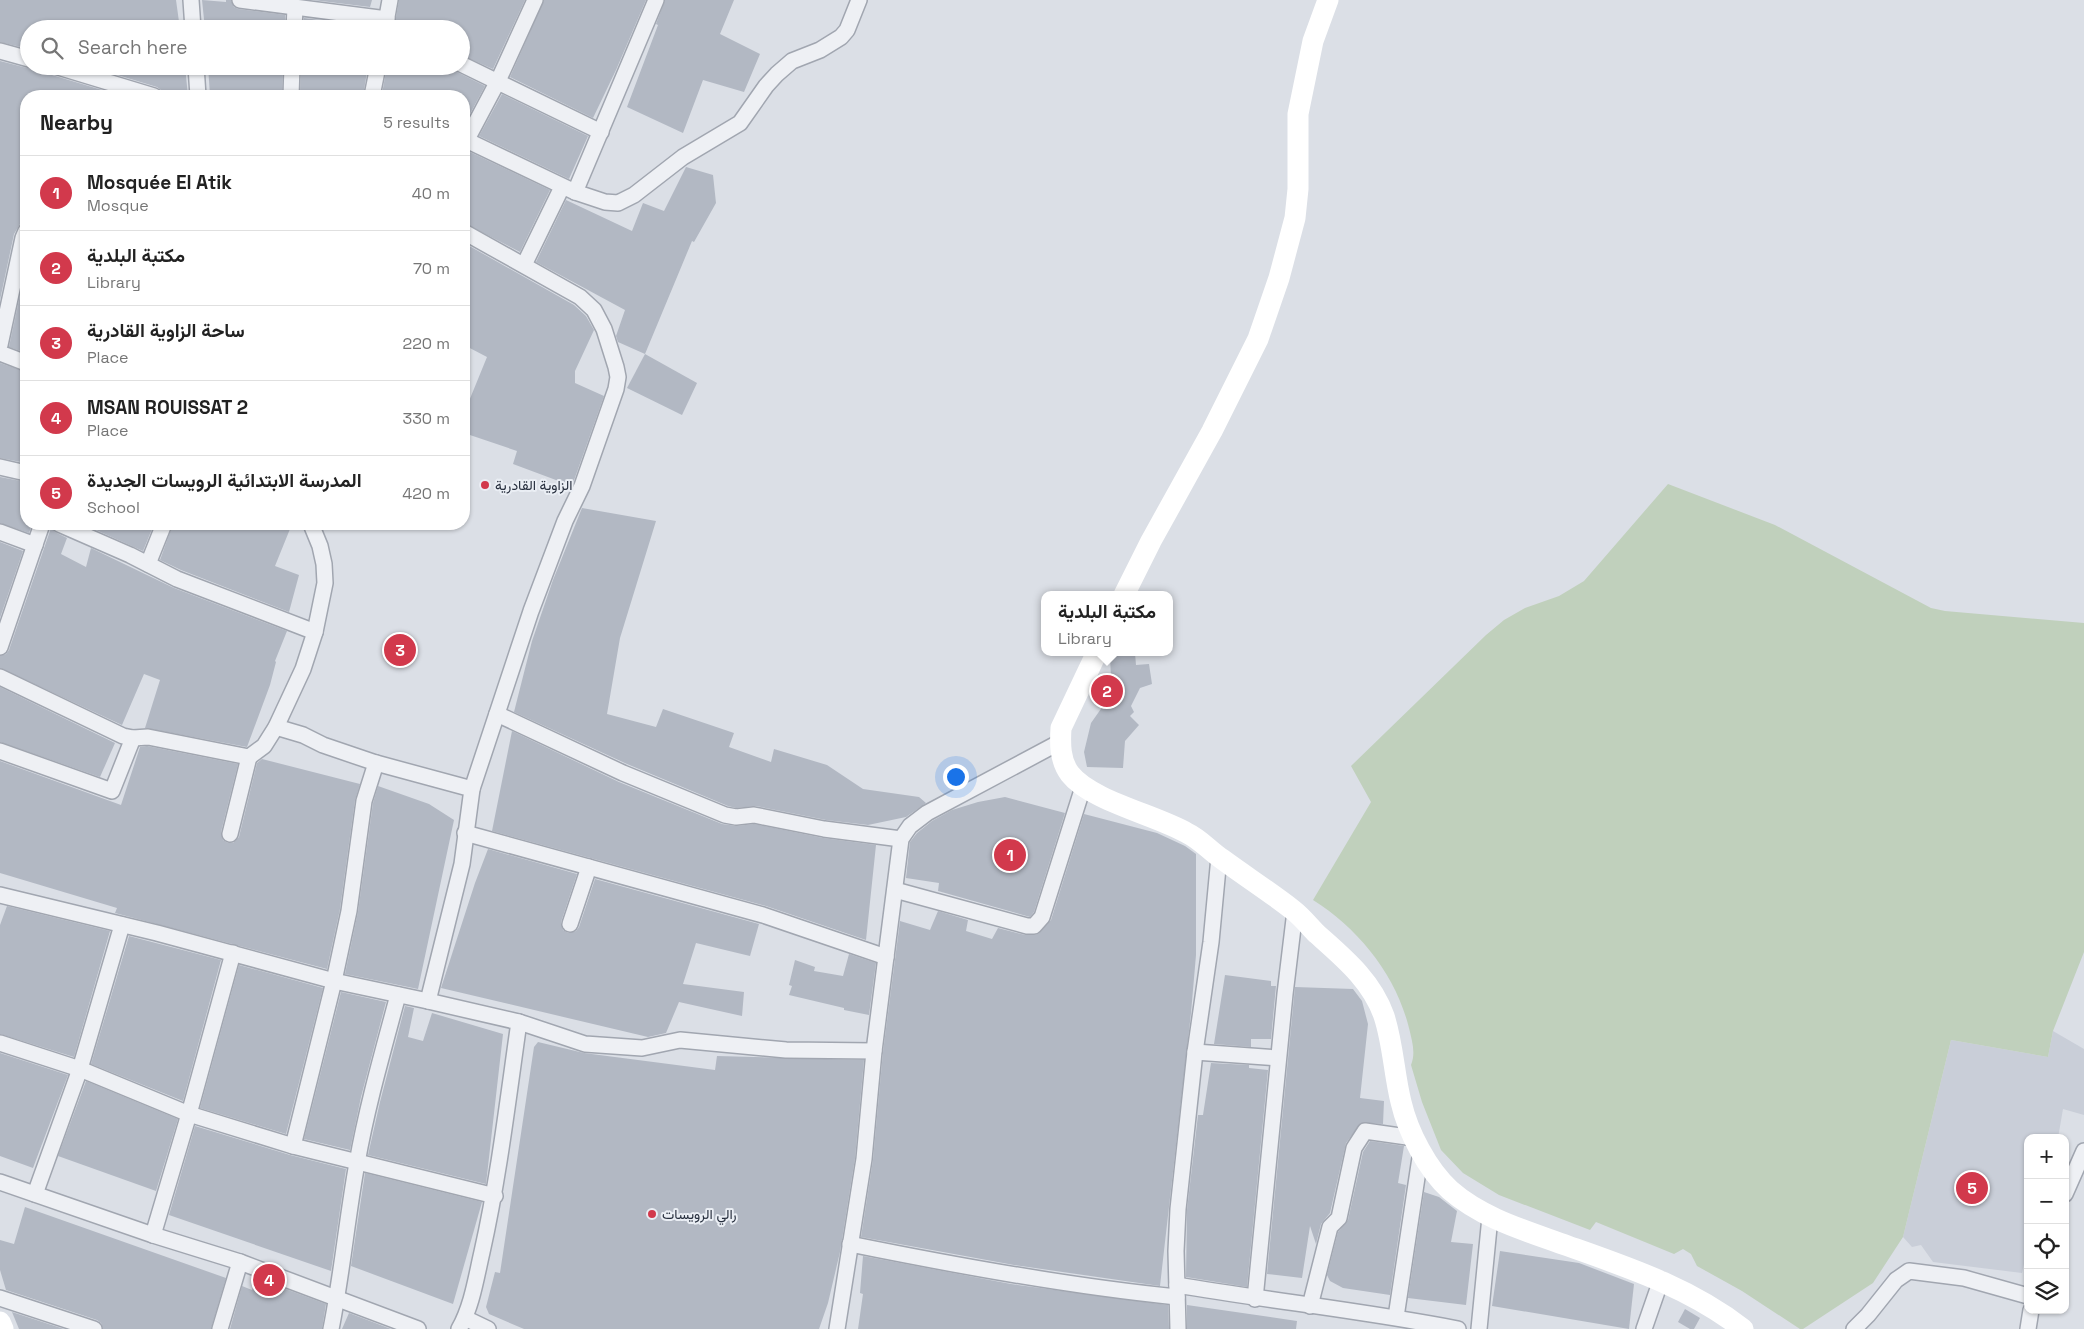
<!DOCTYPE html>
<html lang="en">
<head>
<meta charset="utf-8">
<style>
  :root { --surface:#fff; --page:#f2f2f2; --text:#222; --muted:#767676; --line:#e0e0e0; --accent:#d2394c }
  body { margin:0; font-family:"Space Grotesk",Vazirmatn,sans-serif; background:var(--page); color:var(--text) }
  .controls { position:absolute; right:15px; bottom:15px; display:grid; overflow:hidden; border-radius:10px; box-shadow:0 1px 4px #0004 }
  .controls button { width:45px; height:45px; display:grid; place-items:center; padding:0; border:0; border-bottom:1px solid var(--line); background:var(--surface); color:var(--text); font:25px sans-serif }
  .you { position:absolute; left:955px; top:776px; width:18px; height:18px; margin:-12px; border:4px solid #fff; border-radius:50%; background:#1a73e8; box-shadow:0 0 0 8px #1a73e833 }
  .badge { display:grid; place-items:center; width:32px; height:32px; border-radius:50%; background:var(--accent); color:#fff; font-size:16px; font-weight:700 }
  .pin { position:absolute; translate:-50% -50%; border:2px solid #fff; box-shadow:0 1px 5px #0006 }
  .popup { position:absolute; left:1041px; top:591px; width:132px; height:65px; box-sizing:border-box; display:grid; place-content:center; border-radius:10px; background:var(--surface); filter:drop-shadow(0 1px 4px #0005); font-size:16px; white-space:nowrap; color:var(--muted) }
  .popup b { font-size:19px; color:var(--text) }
  .popup::after { content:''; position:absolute; left:50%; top:100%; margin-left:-10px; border:10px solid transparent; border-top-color:var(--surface) }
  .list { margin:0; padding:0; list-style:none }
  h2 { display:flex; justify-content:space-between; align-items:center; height:65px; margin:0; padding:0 20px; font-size:21px }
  h2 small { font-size:16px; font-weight:400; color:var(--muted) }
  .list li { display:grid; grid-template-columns:32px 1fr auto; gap:15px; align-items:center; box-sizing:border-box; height:75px; padding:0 20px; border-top:1px solid var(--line) }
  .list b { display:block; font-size:19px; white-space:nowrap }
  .list p { margin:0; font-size:16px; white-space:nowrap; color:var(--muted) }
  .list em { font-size:16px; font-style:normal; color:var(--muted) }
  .icon { flex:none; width:28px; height:28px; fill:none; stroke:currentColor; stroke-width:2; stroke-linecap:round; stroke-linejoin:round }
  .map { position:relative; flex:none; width:2084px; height:1329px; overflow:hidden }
  .search { position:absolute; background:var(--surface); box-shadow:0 1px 4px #0004; left:20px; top:20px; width:450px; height:55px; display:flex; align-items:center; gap:12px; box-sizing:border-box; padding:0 18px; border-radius:28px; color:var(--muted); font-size:19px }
  .panel { position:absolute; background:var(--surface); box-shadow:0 1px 4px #0004; left:20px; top:90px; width:450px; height:440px; border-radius:20px }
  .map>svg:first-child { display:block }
</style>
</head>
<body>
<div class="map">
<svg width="2084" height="1329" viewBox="0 0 2084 1329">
  <rect width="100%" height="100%" fill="#dbdfe6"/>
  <!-- built -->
  <path fill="#c9ced8" d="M 2053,1031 L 2084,1049 L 2084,1115 L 2063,1109 L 2058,1138 L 2028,1138 L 2028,1246 L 2022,1273 L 1933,1262 L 1921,1245 L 1912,1247 L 1903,1237 L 1951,1040 L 2048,1057 Z"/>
  <!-- green -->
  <path fill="#c0d0bc" d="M 1668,484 L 1775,525 L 1931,608 L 1945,611 L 2084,623 L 2084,952 L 2053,1031 L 2048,1057 L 1951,1040 L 1903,1237 L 1873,1283 L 1803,1329 L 1800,1329 L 1742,1291 L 1697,1266 L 1691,1254 L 1683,1249 L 1674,1254 L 1596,1222 L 1590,1230 L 1499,1195 L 1463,1173 L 1441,1150 L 1422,1102 L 1411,1065 C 1416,1053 1412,1041 1409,1028 C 1396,975 1359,929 1313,900 L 1371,802 L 1351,766 L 1486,635 L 1504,620 L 1525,608 L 1559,596 L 1584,581 Z"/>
  <!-- building -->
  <g fill="#b2b8c3">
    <path d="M 0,0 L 176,0 L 180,29 L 29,29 L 29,49 L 0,42 Z"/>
    <path d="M 202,0 L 226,2 L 226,0 L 231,0 L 234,7 L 238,9 L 285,15 L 285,29 L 205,29 Z"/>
    <path d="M 313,0 L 372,0 L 370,7 Z"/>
    <path d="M 399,0 L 525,0 L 493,69 L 461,55 L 461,29 L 394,29 Z"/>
    <path d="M 544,0 L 646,0 L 616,70 L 593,118 L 510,77 Z"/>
    <path d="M 665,0 L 734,0 L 720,34 L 760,54 L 744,92 L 703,80 L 683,133 L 627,107 L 658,25 L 656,24 Z"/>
    <path d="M 304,18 L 366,26 L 366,29 L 303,29 Z"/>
    <path d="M 0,61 L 27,68 L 46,66 L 48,72 L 52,75 L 122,96 L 26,96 L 26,222 L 20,224 L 14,234 L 0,300 Z"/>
    <path d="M 88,66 L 185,66 L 188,96 L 163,96 L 161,90 L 157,87 Z"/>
    <path d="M 208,66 L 283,66 L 282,96 L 210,95 Z"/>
    <path d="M 301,66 L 368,66 L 363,96 L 300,96 Z"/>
    <path d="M 387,66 L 452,66 L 457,72 L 485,86 L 464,125 L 464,96 L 388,96 L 382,94 Z"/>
    <path d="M 502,94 L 588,136 L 569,179 L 479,136 Z"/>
    <path d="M 470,152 L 550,190 L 520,252 L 464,223 L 464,154 Z"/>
    <path d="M 686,167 L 713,175 L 716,203 L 694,242 L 692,241 L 645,354 L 618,342 L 616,336 L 625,310 L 536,262 L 566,200 L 632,231 L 643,203 L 664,211 Z"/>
    <path d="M 464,243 L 574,305 L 586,316 L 594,330 L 575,371 L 575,383 L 604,396 L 572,486 L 513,464 L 517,451 L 464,433 L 464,404 L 467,406 L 487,357 L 464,345 Z"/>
    <path d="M 26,267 L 26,353 L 9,347 Z"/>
    <path d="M 645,354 L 697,383 L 682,415 L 627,388 Z"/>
    <path d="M 0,363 L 26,372 L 26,463 L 0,458 Z"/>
    <path d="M 0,477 L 26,482 L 26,524 L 32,524 L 29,533 L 0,523 Z"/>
    <path d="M 582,508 L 656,521 L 620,638 L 607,714 L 656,727 L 663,709 L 734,733 L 729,747 L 771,762 L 774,749 L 827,765 L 863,789 L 919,797 L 926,803 L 906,817 L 868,825 L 826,820 L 756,806 L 736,808 L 728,806 L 627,764 L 514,712 L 532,641 L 553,580 Z"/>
    <path d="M 98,524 L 154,524 L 143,551 L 96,530 Z"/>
    <path d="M 173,524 L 292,524 L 275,566 L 299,575 L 289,612 L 181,570 L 160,560 Z"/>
    <path d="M 51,528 L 55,532 L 67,538 L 61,554 L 86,567 L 91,548 L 174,588 L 287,631 L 275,661 L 276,662 L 270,685 L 247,747 L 145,728 L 160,680 L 144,674 L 122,725 L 0,668 L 0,656 L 6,654 L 9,650 Z"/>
    <path d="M 0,542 L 23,551 L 0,618 Z"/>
    <path d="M 1135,653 L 1136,665 L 1149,664 L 1152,684 L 1140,688 L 1131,706 L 1134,712 L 1130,716 L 1139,725 L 1125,741 L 1123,768 L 1087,767 L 1084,752 L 1091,723 L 1103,706 L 1101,692 L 1111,678 L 1110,656 Z"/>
    <path d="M 0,687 L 115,743 L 100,777 L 0,742 Z"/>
    <path d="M 512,731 L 619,782 L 722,824 L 737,826 L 754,824 L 823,838 L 876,845 L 866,940 L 766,906 L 492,831 Z"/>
    <path d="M 147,746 L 238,764 L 221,832 L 223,840 L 228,843 L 233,843 L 239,837 L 257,763 L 262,759 L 360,784 L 355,800 L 340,909 L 327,969 L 115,913 L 117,908 L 0,873 L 0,761 L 121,805 L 140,747 Z"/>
    <path d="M 378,786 L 429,804 L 454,820 L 418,989 L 345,974 L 358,912 L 373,803 Z"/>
    <path d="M 1005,797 L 1065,813 L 1034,912 L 1030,917 L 938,891 L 939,883 L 906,878 L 910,842 L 917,833 L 932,821 L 952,810 L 978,802 Z"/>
    <path d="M 1084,814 L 1157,833 L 1185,846 L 1196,854 L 1196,955 L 1191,1013 L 1160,1286 L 1014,1265 L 861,1237 L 873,1160 L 883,1052 L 900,921 L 930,930 L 938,911 L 968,920 L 966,931 L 992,939 L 998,928 L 1025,935 L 1038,934 L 1051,920 Z"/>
    <path d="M 488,849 L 577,874 L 561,922 L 563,930 L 568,933 L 576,931 L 579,927 L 595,879 L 759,924 L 750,956 L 696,943 L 683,984 L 744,992 L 742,1016 L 679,1002 L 666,1033 L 648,1037 L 441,988 L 475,883 Z"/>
    <path d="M 7,906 L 110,931 L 74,1057 L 0,1034 L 0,925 Z"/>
    <path d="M 129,936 L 221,960 L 183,1101 L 91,1064 Z"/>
    <path d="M 849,954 L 876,963 L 869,1015 L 844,1010 L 844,1008 L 789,995 L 792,986 L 789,985 L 795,960 L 815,967 L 814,971 L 843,976 Z"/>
    <path d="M 239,965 L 323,988 L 286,1134 L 200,1108 Z"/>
    <path d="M 1225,975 L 1271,981 L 1271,986 L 1276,986 L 1271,1039 L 1251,1039 L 1251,1047 L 1214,1044 Z"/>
    <path d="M 1295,987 L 1353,989 L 1362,1001 L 1368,1024 L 1360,1098 L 1384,1101 L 1383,1124 L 1361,1123 L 1346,1143 L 1330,1213 L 1321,1224 L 1316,1244 L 1310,1226 L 1302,1278 L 1267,1274 Z"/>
    <path d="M 341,992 L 386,1002 L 361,1097 L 350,1150 L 304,1139 Z"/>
    <path d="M 405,1006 L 414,1008 L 408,1037 L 423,1041 L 432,1013 L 503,1034 L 486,1184 L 368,1155 L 380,1102 Z"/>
    <path d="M 538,1042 L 584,1053 L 715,1070 L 717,1056 L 864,1060 L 855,1158 L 840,1252 L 828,1303 L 819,1329 L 524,1329 L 489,1314 L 486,1307 L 495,1272 L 500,1273 L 534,1047 Z"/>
    <path d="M 0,1053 L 68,1075 L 33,1168 L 0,1156 Z"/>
    <path d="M 1211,1063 L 1249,1065 L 1249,1068 L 1268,1070 L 1247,1287 L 1186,1277 L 1187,1210 L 1198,1115 L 1203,1115 Z"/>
    <path d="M 86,1081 L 178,1119 L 156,1191 L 58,1156 Z"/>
    <path d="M 195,1126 L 290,1155 L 346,1169 L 331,1271 L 169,1215 Z"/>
    <path d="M 1370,1141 L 1404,1146 L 1398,1183 L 1406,1185 L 1390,1295 L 1343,1288 L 1330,1281 L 1327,1275 L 1338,1232 L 1348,1220 L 1363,1152 Z"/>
    <path d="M 365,1173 L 482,1202 L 453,1304 L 351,1266 Z"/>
    <path d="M 1424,1192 L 1439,1197 L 1457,1211 L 1451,1242 L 1473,1244 L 1466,1305 L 1408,1298 Z"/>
    <path d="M 25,1207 L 226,1278 L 211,1329 L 103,1329 L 101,1323 L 97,1320 L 6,1290 L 0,1270 L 0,1240 L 14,1244 Z"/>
    <path d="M 1500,1251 L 1579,1263 L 1634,1284 L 1629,1329 L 1492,1306 Z"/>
    <path d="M 863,1256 L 1011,1284 L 1168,1305 L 1169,1329 L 858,1329 L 863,1294 L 860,1293 Z"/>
    <path d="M 264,1281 L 326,1304 L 322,1329 L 230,1329 L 242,1286 L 252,1290 L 255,1283 L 263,1286 Z"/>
    <path d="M 1187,1305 L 1297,1321 L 1296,1329 L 1187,1329 Z"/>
    <path d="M 1685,1309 L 1700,1318 L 1694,1329 L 1690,1329 L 1678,1322 Z"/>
    <path d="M 12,1312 L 64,1329 L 19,1329 Z"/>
    <path d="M 349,1313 L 391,1329 L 342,1329 Z"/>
  </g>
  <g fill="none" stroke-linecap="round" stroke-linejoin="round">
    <!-- street casing -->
    <g stroke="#a1a6b0" stroke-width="18">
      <g id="street">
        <path d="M 191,0 L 193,29"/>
        <path d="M 240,0 L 387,19"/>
        <path d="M 385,28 L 390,0"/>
        <path d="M 294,29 L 295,8"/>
        <path d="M 0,51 L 29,59"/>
        <path d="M 461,64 L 601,132"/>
        <path d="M 55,66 L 154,96"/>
        <path d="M 196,66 L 198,96"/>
        <path d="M 291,96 L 292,66"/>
        <path d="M 372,96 L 378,66"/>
        <path d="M 464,139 L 575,192 L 605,202 L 618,203 L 634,195 L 683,157 L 740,123 L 766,86 L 777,74 L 792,61 L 820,50 L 841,37 L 847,30 L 859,0"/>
        <path d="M 464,145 L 498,81 L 535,0"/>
        <path d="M 575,192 L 656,0"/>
        <path d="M 464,232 L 580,297 L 594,310 L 604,329 L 616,367 L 618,377 L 616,389 L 582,486 L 565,521 L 531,611 L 472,789"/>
        <path d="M 524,265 L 562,187"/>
        <path d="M 0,345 L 23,238 L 26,231"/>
        <path d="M 0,353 L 26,363"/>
        <path d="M 0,467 L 26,473"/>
        <path d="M 59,524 L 130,555 L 177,579 L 315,632"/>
        <path d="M 0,532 L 35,545"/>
        <path d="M 148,564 L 164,524"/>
        <path d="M 0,647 L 42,524"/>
        <path d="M 0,677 L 123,736 L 133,738 L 148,737 L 249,757 L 264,746 L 276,727 L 303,669 L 315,632 L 325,583 L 324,564 L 320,546 L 311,524"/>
        <path d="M 497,714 L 623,773 L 725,815 L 736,817 L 754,815 L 824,829 L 901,839"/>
        <path d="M 276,727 L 303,735 L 323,745 L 376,763 L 472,789 L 462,864 L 428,1001 L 519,1022 C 508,1099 499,1176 482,1252 C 476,1278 472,1306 459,1329"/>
        <path d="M 0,751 L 112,791 L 133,738"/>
        <path d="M 465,833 L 763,915 L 886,957"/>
        <path d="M 230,834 L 249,757"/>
        <path d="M 895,890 L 1027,926 L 1034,926 L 1042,917 L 1083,787"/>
        <path d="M 0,895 L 157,933 L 334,981 L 428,1001"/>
        <path d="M 570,924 L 589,867"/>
        <path d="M 519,1022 L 585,1044 L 642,1048 L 680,1040 L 786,1050 L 874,1051"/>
        <path d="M 0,1043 L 80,1069 L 189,1114 L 293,1146 L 495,1196"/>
        <path d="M 1195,1052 L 1278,1058"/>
        <path d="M 293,1146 L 334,981 L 349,911 L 364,801 L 376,763"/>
        <path d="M 0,1182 L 153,1235 L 240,1262 L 418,1329"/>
        <path d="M 35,1194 L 80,1069 L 122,925"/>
        <path d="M 2065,1194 L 2084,1151"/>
        <path d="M 153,1235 L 189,1114 L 233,953"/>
        <path d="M 850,1244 C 958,1266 1067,1286 1177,1297"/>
        <path d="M 1177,1285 C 1271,1301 1365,1311 1458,1329"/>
        <path d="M 0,1298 L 94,1329"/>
        <path d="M 1255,1299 L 1285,994 L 1295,911"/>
        <path d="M 1310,1306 L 1330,1227 L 1339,1218 L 1354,1148 L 1365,1131 L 1414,1138"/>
        <path d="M 1396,1317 L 1421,1151"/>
        <path d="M 465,1318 L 488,1329"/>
        <path d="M 220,1329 L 240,1262"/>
        <path d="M 331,1329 C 342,1274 347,1218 357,1163 C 367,1106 383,1051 398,995"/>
        <path d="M 837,1329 L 864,1159 L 874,1051 L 901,839 L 910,826 L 927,813 L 1060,742"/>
        <path d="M 1178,1329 L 1176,1251 L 1178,1209 L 1195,1052 L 1211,942 L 1219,857"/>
        <path d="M 1479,1329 L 1490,1217"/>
        <path d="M 1644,1329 L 1661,1280"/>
        <path d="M 1854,1329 L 1868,1315 L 1896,1280 L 1909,1271 L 1964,1278 L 2028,1296"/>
        <path d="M 2028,1329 L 2031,1310"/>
      </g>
    </g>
    <!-- street -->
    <use href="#street" stroke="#eef0f4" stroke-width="15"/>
    <!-- secondary -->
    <g stroke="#fff" stroke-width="21">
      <path d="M 1124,595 L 1151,541 L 1212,431 L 1258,339 L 1279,278 L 1295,218 L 1298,189 L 1298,114 L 1313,41 L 1328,0"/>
      <path d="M 1097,652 L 1061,728 C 1060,744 1060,761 1070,774 C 1091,801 1156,815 1187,833 C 1200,839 1210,851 1222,859 C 1245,876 1270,892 1293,910 C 1302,917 1309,926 1317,934 C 1344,958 1372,981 1384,1016 C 1393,1043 1394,1074 1401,1102 C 1408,1132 1427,1169 1450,1190 C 1483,1219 1527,1231 1568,1246 C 1630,1268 1690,1288 1743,1329"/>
      <path d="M 0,1322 L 3,1329"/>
    </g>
  </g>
  <!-- markers -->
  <g fill="#d2394c" stroke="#eaeef4" stroke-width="2">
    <circle cx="485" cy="485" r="5"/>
    <circle cx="652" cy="1214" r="5"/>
  </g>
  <g text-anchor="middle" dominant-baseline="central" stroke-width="4" stroke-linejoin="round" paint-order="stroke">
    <!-- poi labels -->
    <g font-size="14" fill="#252d3c" stroke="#eaeef4" text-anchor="start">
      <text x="495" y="485">الزاوية القادرية</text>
      <text x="662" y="1214">رالي الرويسات</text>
    </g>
  </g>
</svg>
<div class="controls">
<button>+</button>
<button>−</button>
<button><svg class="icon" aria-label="locate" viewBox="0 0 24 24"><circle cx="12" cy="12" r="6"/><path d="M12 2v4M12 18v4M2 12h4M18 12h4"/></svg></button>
<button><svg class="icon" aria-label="layers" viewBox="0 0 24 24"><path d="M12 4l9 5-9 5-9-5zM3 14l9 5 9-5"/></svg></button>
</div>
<div class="you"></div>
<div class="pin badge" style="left:1010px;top:855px">1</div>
<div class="pin badge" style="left:1107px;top:691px">2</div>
<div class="popup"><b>مكتبة البلدية</b>Library</div>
<div class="pin badge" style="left:400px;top:650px">3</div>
<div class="pin badge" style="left:269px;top:1280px">4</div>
<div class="pin badge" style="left:1972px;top:1188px">5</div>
<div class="search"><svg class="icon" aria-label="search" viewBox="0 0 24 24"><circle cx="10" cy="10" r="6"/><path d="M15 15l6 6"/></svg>Search here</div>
<section class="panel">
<h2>Nearby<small>5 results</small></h2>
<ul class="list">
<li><span class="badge">1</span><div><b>Mosquée El Atik</b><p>Mosque</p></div><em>40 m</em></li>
<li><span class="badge">2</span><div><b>مكتبة البلدية</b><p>Library</p></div><em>70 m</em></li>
<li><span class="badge">3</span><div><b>ساحة الزاوية القادرية</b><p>Place</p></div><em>220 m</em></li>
<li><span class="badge">4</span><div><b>MSAN ROUISSAT 2</b><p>Place</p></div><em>330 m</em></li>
<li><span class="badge">5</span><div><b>المدرسة الابتدائية الرويسات الجديدة</b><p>School</p></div><em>420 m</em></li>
</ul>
</section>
</div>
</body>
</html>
